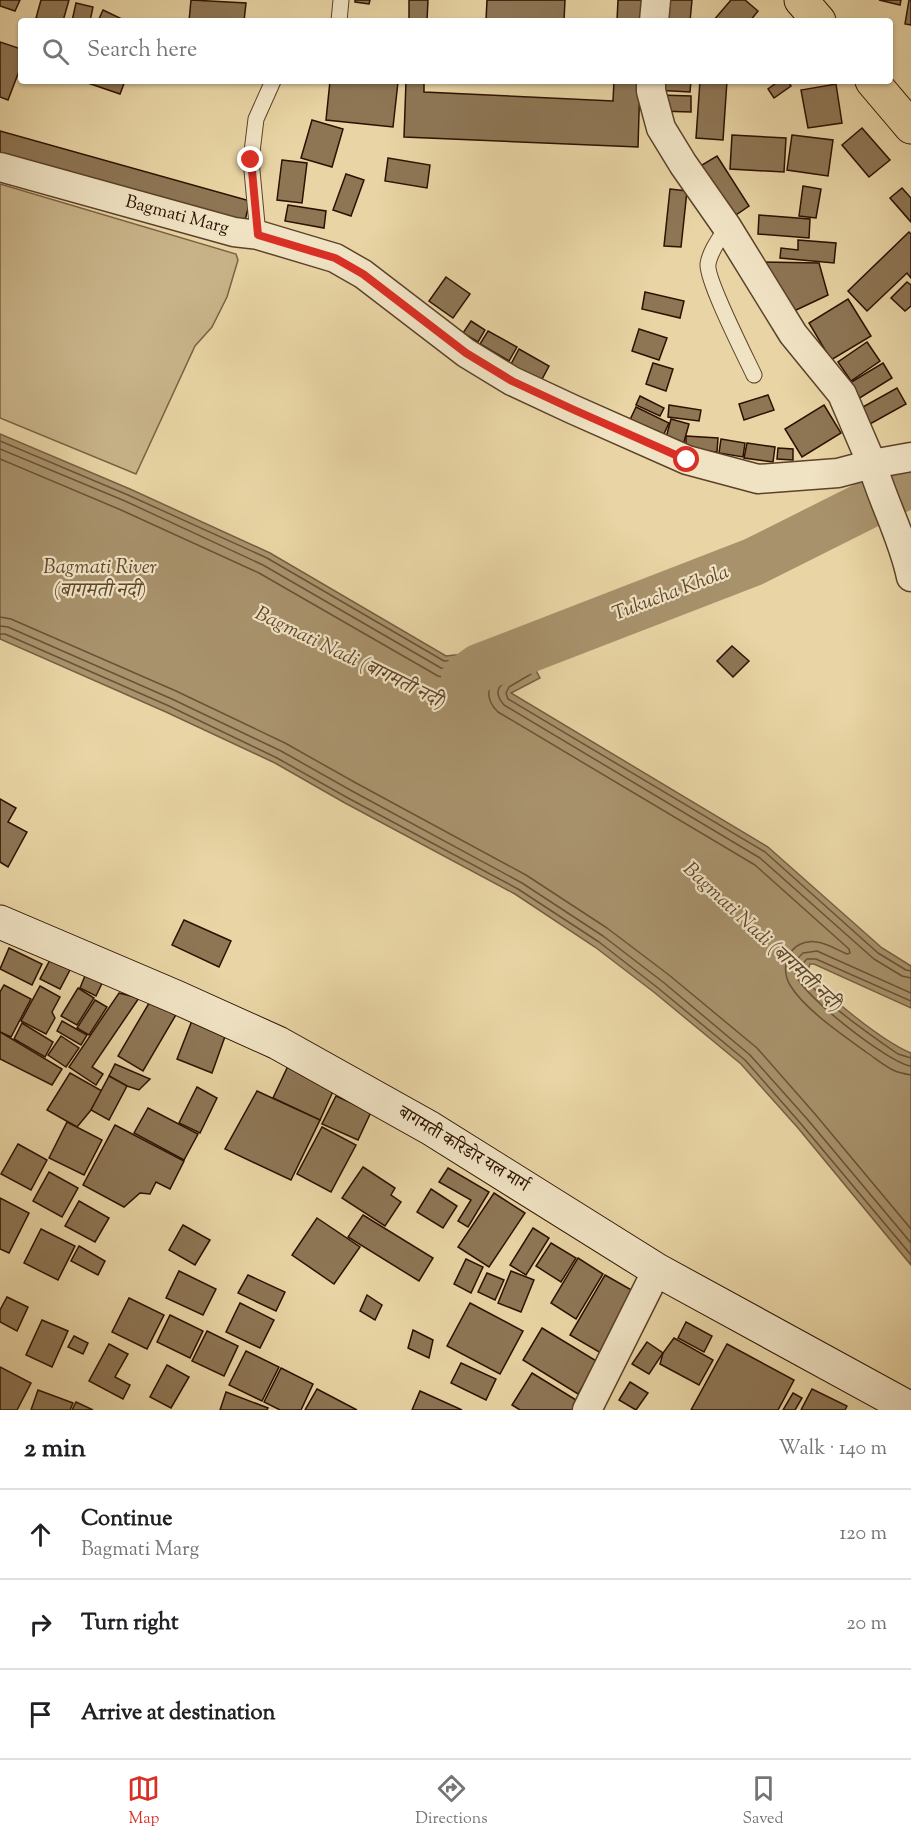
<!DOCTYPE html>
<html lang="en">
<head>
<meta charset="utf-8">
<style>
  :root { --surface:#fff; --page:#f6f6f6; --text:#202124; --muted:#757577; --line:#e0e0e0; --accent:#d93025 }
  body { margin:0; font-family:"Sorts Mill Goudy","Noto Serif Devanagari",serif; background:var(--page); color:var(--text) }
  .stop { position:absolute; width:18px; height:18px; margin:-14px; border:4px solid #d93025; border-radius:50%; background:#fff }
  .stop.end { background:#d93025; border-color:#fff; box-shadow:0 2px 6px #0008 }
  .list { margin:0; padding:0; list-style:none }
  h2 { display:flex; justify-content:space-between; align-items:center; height:78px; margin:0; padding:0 24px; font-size:26px }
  h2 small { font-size:20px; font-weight:400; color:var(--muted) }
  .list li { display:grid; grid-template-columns:39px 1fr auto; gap:18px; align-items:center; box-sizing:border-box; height:90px; padding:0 24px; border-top:2px solid var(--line) }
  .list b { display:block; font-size:22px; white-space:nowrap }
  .list p { margin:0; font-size:20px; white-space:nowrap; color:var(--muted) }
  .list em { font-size:20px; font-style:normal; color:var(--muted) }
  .icon { flex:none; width:33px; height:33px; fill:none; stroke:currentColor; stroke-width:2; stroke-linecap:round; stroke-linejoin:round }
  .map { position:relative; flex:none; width:911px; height:1410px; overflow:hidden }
  .search { position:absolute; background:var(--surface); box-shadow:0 2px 4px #0004; left:18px; right:18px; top:18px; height:66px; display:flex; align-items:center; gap:15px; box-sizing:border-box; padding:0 21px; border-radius:6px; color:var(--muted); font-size:22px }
  .sheet { height:348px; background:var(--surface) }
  nav { display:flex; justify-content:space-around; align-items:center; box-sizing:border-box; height:84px; border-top:2px solid var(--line); background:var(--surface); font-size:16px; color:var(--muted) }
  nav a { display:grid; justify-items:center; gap:3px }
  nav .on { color:var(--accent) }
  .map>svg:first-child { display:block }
</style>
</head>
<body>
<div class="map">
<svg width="911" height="1410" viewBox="0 0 911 1410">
  <rect width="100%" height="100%" fill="#e8d4a4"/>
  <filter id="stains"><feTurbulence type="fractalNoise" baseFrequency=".00333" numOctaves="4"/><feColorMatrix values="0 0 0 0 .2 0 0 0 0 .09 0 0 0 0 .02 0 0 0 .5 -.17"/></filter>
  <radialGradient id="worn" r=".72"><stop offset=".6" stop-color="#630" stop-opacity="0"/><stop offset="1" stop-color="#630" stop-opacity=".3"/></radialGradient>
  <!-- green -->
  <path fill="#c8b388" stroke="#7a6244" stroke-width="1.5" d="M 0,184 L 236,254 L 238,260 L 227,297 L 212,327 L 195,346 L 136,474 L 0,418 Z"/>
  <!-- water -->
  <path fill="#a8926c" stroke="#765e41" stroke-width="1.5" d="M 0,434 L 130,489 L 270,553 L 446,656 L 464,654 L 514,630 L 540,678 L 511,693 L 768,847 L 882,948 L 911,966 L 911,1008 L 814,964 L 810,964 L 808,970 C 821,994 886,1043 911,1053 L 911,1265 L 798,1128 L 741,1064 L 655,993 L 595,947 L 515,894 L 345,803 L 275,763 L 166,712 L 0,639 Z"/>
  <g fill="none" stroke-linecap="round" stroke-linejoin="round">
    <!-- shore -->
    <g stroke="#6a5236" stroke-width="1.5">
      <path d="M 0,441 L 128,495 L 267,558 L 444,661 L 465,660 L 509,639 L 512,639 L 531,674 L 509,687 L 506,693 L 508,699 L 765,852 L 878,953 L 906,970 L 911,971"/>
      <path d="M 0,449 L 125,501 L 263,565 L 441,668 C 464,673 486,658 506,649 L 509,649 L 521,671 C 510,681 487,685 504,705 L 760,858 L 874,959 L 902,976 L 911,978"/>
      <path d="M 0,459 L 121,510 L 259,573 L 438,676 C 467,684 481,664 505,661 L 508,668 C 491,679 480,694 498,712 L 755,865 L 849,949 L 850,953 L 847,954 C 837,950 827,943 817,942 C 791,938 778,965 790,985 C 805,1010 843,1035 866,1052 C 875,1058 884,1066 893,1070 C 899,1073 905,1074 911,1075"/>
      <path d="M 0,617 L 11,619 L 176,691 L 285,743 L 356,783 L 526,875 L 607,928 L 669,975 L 757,1048 L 815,1114 L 911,1229"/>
      <path d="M 0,626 L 8,627 L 172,699 L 281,751 L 352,791 L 522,883 L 603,936 L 663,982 L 750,1055 L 808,1120 L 911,1243"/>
      <path d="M 0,634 L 5,634 L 169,706 L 277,758 L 348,798 L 518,889 L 599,942 L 658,988 L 745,1060 L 802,1125 L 911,1255"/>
      <path d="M 911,993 L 817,951 L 803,953 C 797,958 793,965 795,973 C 800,994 890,1064 911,1066"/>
      <path d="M 911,1001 L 816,959 L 807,959 C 804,962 801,965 802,971 C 806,991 879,1041 898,1054 L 911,1058"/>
    </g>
    <!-- river -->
    <path stroke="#a8926c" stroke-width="48" d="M 465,678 L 479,668 L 753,562 L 911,483"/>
  </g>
  <!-- building -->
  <g fill="#8e7655" stroke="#2c1100" stroke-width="1.5">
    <path d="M 0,0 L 20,0 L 15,11 L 0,6 Z"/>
    <path d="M 41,0 L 69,0 L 63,21 L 47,21 L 36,18 Z"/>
    <path d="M 191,0 L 246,3 L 244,21 L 189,21 Z"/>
    <path d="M 355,0 L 370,0 L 369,4 L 355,2 Z"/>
    <path d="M 409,0 L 428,0 L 427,21 L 409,21 Z"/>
    <path d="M 487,0 L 565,0 L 564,21 L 486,21 Z"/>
    <path d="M 618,0 L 644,0 L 643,21 L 617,21 Z"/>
    <path d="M 666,0 L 692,0 L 690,21 L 664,21 Z"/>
    <path d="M 731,0 L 745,0 L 758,11 L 750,21 L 713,21 Z"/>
    <path d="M 879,0 L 901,0 L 900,5 Z"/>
    <path d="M 909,0 L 911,0 L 911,25 L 905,24 Z"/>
    <path d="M 76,3 L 93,7 L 90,21 L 72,21 Z"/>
    <path d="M 103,10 L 122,19 L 121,21 L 98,21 Z"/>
    <path d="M 0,42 L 21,49 L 21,66 L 8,100 L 0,97 Z"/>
    <path d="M 82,81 L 125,81 L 120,94 Z"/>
    <path d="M 330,81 L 398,82 L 393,127 L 326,120 Z"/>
    <path d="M 406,81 L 424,81 L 424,92 L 613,101 L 614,81 L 640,81 L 638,147 L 404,137 Z"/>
    <path d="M 654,81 L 691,81 L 690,92 L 654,90 Z"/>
    <path d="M 700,81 L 727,81 L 723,140 L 696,138 Z"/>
    <path d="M 779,81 L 788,81 L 791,86 L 774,98 L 768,89 Z"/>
    <path d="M 836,84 L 842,123 L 808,128 L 801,90 Z"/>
    <path d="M 659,95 L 691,96 L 691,112 L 658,111 Z"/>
    <path d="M 312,120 L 343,129 L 332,167 L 301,158 Z"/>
    <path d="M 862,128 L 890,160 L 869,177 L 842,145 Z"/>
    <path d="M 0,131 L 250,201 L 244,224 L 0,156 Z"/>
    <path d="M 732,135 L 786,138 L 784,172 L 730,169 Z"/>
    <path d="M 792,135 L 833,140 L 828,176 L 787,170 Z"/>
    <path d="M 717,156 L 749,206 L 730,219 L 697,168 Z"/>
    <path d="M 388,158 L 430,165 L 427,188 L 385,181 Z"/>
    <path d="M 282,160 L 307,163 L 302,203 L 277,200 Z"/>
    <path d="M 346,174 L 364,180 L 351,216 L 333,210 Z"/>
    <path d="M 803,186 L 821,189 L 816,218 L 799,216 Z"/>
    <path d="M 902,188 L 911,198 L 911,222 L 890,198 Z"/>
    <path d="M 670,189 L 687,191 L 681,247 L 664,246 Z"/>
    <path d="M 288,205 L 326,211 L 324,228 L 285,221 Z"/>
    <path d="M 759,215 L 810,219 L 809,238 L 758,234 Z"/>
    <path d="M 909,232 L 911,234 L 911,278 L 907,273 L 867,311 L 848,291 Z"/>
    <path d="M 798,240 L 836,243 L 834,263 L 780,258 L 781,248 L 798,250 Z"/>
    <path d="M 760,262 L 819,263 L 828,295 L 794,311 Z"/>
    <path d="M 446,277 L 470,294 L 453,318 L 429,301 Z"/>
    <path d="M 907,282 L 911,285 L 911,306 L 905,311 L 891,298 Z"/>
    <path d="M 645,292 L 684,301 L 680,318 L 642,309 Z"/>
    <path d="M 848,299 L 871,336 L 831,360 L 809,323 Z"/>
    <path d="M 471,321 L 485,330 L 478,342 L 463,333 Z"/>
    <path d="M 639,329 L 667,338 L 659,360 L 632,351 Z"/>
    <path d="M 488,331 L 517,347 L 509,361 L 480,344 Z"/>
    <path d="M 867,342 L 880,361 L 851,381 L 838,362 Z"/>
    <path d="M 519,349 L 549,366 L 540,383 L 510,366 Z"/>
    <path d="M 653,363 L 673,369 L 666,391 L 646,384 Z"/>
    <path d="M 883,363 L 892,378 L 858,399 L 848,384 Z"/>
    <path d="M 897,388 L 906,404 L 870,424 L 861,408 Z"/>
    <path d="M 768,395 L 774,410 L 744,420 L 739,404 Z"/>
    <path d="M 640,396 L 664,408 L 660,416 L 636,405 Z"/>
    <path d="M 669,405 L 701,410 L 699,421 L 668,417 Z"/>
    <path d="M 824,405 L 841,433 L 802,457 L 785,429 Z"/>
    <path d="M 636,407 L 669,423 L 662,438 L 629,422 Z"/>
    <path d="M 671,419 L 689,424 L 682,449 L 664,445 Z"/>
    <path d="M 686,436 L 718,438 L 717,452 L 686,449 Z"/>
    <path d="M 721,439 L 745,443 L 743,457 L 719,453 Z"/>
    <path d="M 747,443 L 775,447 L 773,462 L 744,458 Z"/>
    <path d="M 778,448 L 793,449 L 793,460 L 777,459 Z"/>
    <path d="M 732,646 L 749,661 L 733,677 L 717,661 Z"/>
    <path d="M 0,799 L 16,808 L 8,822 L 27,832 L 8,867 L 0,862 Z"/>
    <path d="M 184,920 L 231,941 L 219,967 L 172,945 Z"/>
    <path d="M 9,948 L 42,964 L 32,985 L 0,969 Z"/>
    <path d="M 52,956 L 72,966 L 60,989 L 40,979 Z"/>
    <path d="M 87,971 L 104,979 L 96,996 L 80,988 Z"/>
    <path d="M 4,985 L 31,999 L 11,1037 L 0,1032 L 0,992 Z"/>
    <path d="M 40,986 L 60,997 L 52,1012 L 55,1018 L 46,1034 L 21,1021 Z"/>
    <path d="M 78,988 L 94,998 L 77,1025 L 61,1016 Z"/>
    <path d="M 119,993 L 139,998 L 92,1067 L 103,1074 L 96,1085 L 69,1067 Z"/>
    <path d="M 152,998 L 177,1013 L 143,1071 L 118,1056 Z"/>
    <path d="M 95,1000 L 107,1007 L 89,1035 L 77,1028 Z"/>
    <path d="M 193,1018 L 227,1031 L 212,1073 L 177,1059 Z"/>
    <path d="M 62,1021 L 87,1035 L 81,1045 L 57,1031 Z"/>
    <path d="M 22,1023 L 53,1042 L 45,1057 L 14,1039 Z"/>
    <path d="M 0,1032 L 62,1069 L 52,1085 L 0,1059 Z"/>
    <path d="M 61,1036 L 79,1048 L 66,1067 L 48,1055 Z"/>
    <path d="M 115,1064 L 150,1079 L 139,1090 L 127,1086 L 109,1076 Z"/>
    <path d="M 288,1066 L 335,1087 L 320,1120 L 273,1098 Z"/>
    <path d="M 70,1073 L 102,1091 L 91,1110 L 77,1127 L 47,1110 Z"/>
    <path d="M 109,1076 L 127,1086 L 109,1120 L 91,1110 Z"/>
    <path d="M 197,1087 L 217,1098 L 200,1133 L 179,1123 Z"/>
    <path d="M 257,1091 L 320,1120 L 291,1180 L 225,1149 Z"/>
    <path d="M 336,1096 L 371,1112 L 358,1140 L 322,1124 Z"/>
    <path d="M 148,1108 L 198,1134 L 184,1160 L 134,1133 Z"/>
    <path d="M 67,1122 L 102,1140 L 84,1175 L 49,1158 Z"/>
    <path d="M 115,1125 L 184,1161 L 170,1189 L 156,1182 L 150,1194 L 140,1193 L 124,1207 L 83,1185 Z"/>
    <path d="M 322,1127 L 356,1145 L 331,1192 L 297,1174 Z"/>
    <path d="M 18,1144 L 47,1160 L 31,1190 L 1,1174 Z"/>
    <path d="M 363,1167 L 395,1188 L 391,1195 L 401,1202 L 385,1226 L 342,1198 Z"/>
    <path d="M 448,1168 L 489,1192 L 468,1227 L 458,1221 L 471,1200 L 439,1182 Z"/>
    <path d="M 49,1172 L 78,1188 L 62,1217 L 33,1201 Z"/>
    <path d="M 431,1189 L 457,1206 L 443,1228 L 417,1212 Z"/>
    <path d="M 494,1193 L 525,1213 L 489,1267 L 458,1247 Z"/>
    <path d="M 0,1198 L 29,1213 L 9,1253 L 0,1249 Z"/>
    <path d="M 79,1201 L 109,1218 L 95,1242 L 65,1226 Z"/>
    <path d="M 363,1215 L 433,1258 L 419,1281 L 348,1237 Z"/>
    <path d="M 317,1218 L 360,1247 L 334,1284 L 292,1255 Z"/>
    <path d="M 183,1225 L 210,1240 L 195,1265 L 169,1250 Z"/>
    <path d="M 533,1228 L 549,1238 L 526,1275 L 510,1265 Z"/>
    <path d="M 41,1229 L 75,1246 L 58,1280 L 24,1263 Z"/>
    <path d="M 551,1243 L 576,1258 L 561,1282 L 536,1266 Z"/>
    <path d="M 79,1246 L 105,1261 L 98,1275 L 71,1261 Z"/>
    <path d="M 578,1258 L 603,1274 L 576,1319 L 551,1303 Z"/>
    <path d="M 466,1259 L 483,1267 L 471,1293 L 454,1284 Z"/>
    <path d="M 179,1271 L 216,1289 L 203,1315 L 166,1298 Z"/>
    <path d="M 511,1271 L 534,1280 L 521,1312 L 498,1303 Z"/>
    <path d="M 487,1273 L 504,1280 L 495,1300 L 478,1292 Z"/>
    <path d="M 248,1275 L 285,1292 L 276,1311 L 238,1293 Z"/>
    <path d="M 605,1275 L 642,1296 L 606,1356 L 570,1335 Z"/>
    <path d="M 367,1295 L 382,1305 L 375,1320 L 360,1311 Z"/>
    <path d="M 7,1297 L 28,1307 L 17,1331 L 0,1322 L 0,1310 Z"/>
    <path d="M 129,1298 L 164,1315 L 147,1349 L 112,1332 Z"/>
    <path d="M 240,1303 L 274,1320 L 260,1348 L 226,1332 Z"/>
    <path d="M 470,1303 L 523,1331 L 500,1374 L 447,1346 Z"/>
    <path d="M 170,1315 L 203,1331 L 190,1358 L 157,1342 Z"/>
    <path d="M 42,1320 L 68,1331 L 52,1367 L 26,1355 Z"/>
    <path d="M 686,1322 L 712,1336 L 704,1352 L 678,1338 Z"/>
    <path d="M 542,1328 L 598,1362 L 578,1394 L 523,1360 Z"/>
    <path d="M 413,1330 L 433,1340 L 429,1358 L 408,1348 Z"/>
    <path d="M 207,1331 L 238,1346 L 224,1376 L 192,1361 Z"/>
    <path d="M 74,1336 L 88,1343 L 83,1354 L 68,1347 Z"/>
    <path d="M 674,1338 L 713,1360 L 699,1385 L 660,1364 L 663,1353 Z"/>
    <path d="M 647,1342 L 663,1353 L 649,1374 L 632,1364 Z"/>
    <path d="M 109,1344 L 128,1354 L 115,1377 L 130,1385 L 123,1399 L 89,1381 Z"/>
    <path d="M 727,1344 L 794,1380 L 778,1410 L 691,1410 Z"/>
    <path d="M 246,1351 L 279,1367 L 262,1401 L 229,1385 Z"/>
    <path d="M 461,1363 L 496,1379 L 486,1400 L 451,1383 Z"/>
    <path d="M 167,1365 L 189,1377 L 171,1408 L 150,1397 Z"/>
    <path d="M 0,1367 L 31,1383 L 17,1410 L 0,1410 Z"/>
    <path d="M 281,1368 L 313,1384 L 301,1410 L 280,1410 L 264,1402 Z"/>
    <path d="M 532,1373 L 581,1403 L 576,1410 L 520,1410 L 512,1405 Z"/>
    <path d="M 630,1382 L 648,1393 L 636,1410 L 619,1400 Z"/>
    <path d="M 317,1389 L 357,1410 L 305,1410 Z"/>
    <path d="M 812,1389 L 847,1406 L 845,1410 L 801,1410 Z"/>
    <path d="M 38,1390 L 73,1403 L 70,1410 L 31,1410 Z"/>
    <path d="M 420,1391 L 462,1410 L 412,1410 Z"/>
    <path d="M 226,1392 L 268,1408 L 267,1410 L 220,1410 Z"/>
    <path d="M 793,1393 L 802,1398 L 795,1410 L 783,1410 Z"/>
    <path d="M 76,1402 L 93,1410 L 72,1410 Z"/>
  </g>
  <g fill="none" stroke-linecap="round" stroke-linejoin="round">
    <!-- lane casing -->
    <g stroke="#5b4229" stroke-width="17">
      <g id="lane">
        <path d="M 339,21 L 341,0"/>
        <path d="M 727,227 C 720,238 710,251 708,264 C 706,279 745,356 754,375"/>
        <path d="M 258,235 L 251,160 L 256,119 L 273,81"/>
      </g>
    </g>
    <!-- street casing -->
    <g stroke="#5b4229" stroke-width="31">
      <g id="street">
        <path d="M 654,21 L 656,0"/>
        <path d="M 651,81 L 651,91 L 661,128 L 683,164 L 727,227 L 793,334 L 842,394 L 872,464 L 911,457"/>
        <path d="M 0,167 L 234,232 L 258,235 L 335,258 L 363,274 L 466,353 L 512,381 L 572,409 L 687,460 L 758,479 L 838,473 L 872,464 C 883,502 903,538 911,577"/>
        <path d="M 587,1410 L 657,1270"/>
      </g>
    </g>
    <!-- secondary casing -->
    <g stroke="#2c1100" stroke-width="35">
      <path id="secondary" d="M 0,922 L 176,997 L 278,1043 L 430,1128 L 657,1270 L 911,1409"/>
    </g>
    <!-- highway casing -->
    <g stroke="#2c1100" stroke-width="35">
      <g id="highway">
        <path d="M 801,0 L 819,21"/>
        <path d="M 872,81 L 911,127"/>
      </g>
    </g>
    <!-- lane -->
    <use href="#lane" stroke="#f0e3c4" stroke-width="15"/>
    <!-- street -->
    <use href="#street" stroke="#f0e3c4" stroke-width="28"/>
    <!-- secondary -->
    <use href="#secondary" stroke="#f0e3c4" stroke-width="33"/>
    <!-- highway -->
    <use href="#highway" stroke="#e8d4a4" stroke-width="33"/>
  </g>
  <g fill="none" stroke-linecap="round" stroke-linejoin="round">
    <!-- route -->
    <path stroke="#d93025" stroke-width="8" d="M 251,160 L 258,235 L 335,258 L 363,274 L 466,353 L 512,381 L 572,409 L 687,460"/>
  </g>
  <g text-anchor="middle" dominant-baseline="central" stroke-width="4.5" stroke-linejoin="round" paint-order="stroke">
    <!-- street labels -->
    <g font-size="18" fill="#2c1100" stroke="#f0e3c4">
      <text transform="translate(177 216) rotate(15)">Bagmati Marg</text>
      <text transform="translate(463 1150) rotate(31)">बागमती करिडोर यल मार्ग</text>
    </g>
    <!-- water labels -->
    <g font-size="20" font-style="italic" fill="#5e452b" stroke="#f0e3c4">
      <text x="100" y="568">Bagmati River<tspan x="100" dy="23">(बागमती नदी)</tspan></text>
      <text transform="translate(671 594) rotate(-21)">Tukucha Khola</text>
      <text transform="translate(350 659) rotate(26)">Bagmati Nadi (बागमती नदी)</text>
      <text transform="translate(762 938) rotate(43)">Bagmati Nadi (बागमती नदी)</text>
    </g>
  </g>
  <rect width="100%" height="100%" filter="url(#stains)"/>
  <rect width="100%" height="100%" fill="url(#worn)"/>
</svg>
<div class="stop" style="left:687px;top:460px"></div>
<div class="stop end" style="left:251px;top:160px"></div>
<div class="search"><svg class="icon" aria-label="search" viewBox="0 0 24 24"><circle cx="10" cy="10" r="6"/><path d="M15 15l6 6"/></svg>Search here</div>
</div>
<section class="sheet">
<h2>2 min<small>Walk · 140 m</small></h2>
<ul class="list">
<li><svg class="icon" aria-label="ahead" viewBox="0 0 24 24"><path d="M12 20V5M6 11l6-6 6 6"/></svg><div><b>Continue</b><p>Bagmati Marg</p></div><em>120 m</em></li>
<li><svg class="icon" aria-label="right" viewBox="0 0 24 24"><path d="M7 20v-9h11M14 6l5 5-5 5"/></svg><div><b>Turn right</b></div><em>20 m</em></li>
<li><svg class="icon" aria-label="arrive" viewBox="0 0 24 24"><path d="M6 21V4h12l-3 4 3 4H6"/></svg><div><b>Arrive at destination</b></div></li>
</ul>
</section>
<nav>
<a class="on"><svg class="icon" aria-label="map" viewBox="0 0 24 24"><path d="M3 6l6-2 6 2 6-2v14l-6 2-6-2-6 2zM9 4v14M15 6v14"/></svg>Map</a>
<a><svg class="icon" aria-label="directions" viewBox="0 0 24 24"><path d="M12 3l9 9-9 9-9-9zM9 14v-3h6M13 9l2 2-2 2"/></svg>Directions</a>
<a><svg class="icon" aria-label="saved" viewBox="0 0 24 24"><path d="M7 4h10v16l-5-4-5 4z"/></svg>Saved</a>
</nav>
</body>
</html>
